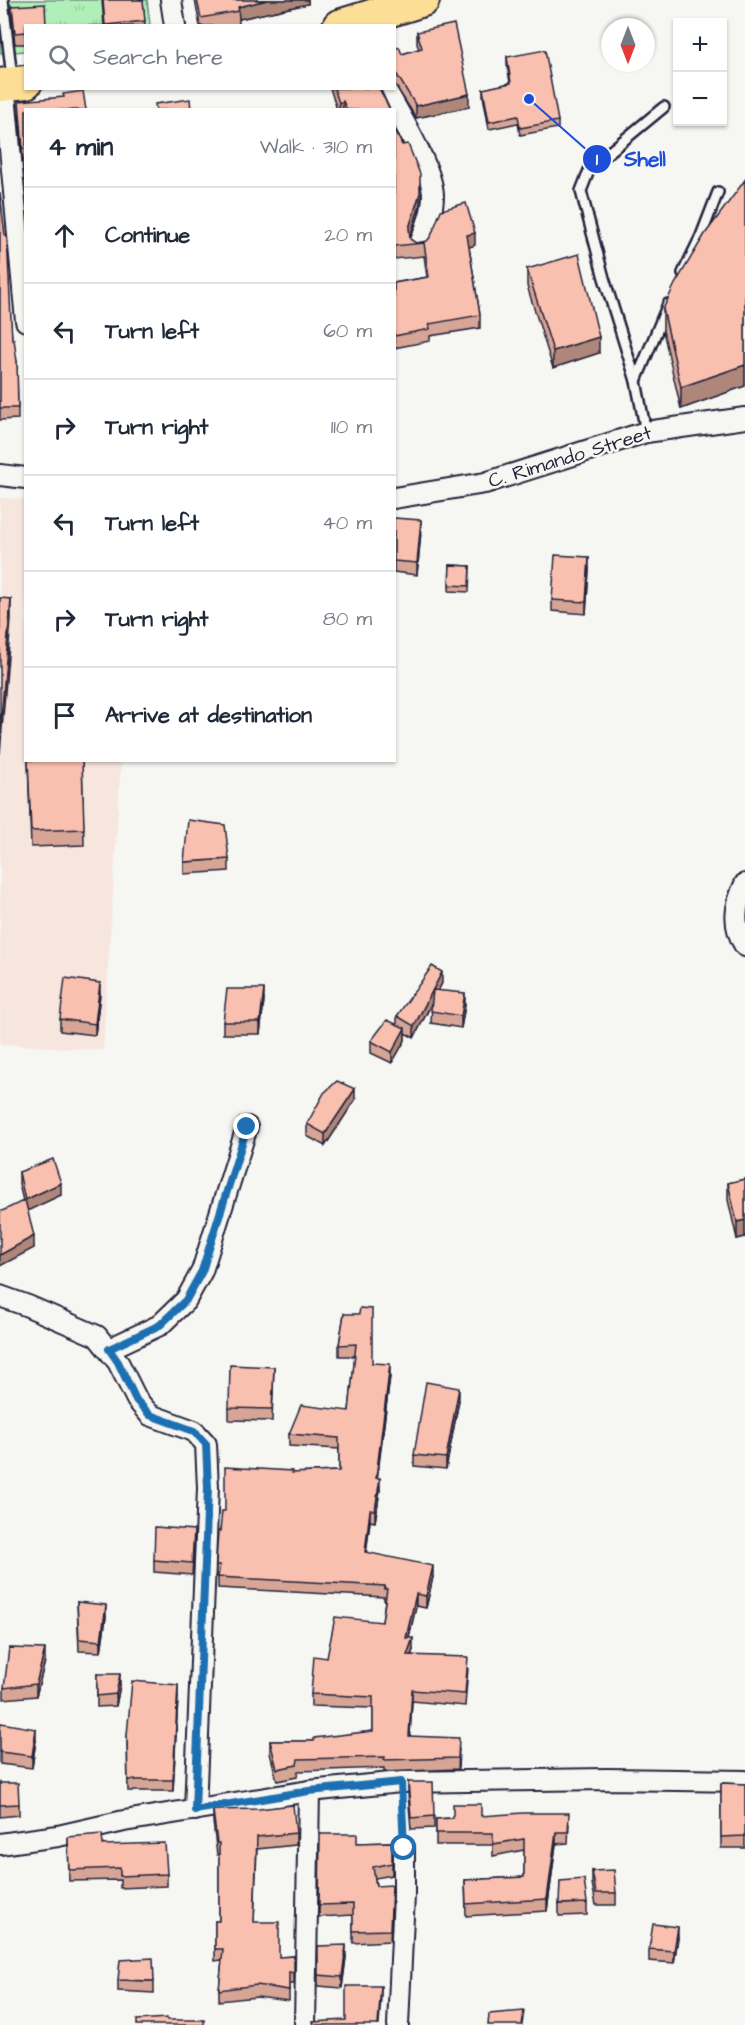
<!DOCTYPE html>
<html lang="en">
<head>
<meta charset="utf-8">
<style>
  :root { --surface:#fff; --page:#f6f6f7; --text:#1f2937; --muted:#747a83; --line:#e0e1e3 }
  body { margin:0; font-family:"Architects Daughter",sans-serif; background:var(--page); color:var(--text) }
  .controls { position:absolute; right:18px; top:18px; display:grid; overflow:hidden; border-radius:0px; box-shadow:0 2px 4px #0004 }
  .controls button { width:54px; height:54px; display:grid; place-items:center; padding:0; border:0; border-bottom:2px solid var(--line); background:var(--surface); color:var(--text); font:30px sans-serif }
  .compass { position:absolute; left:601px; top:18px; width:54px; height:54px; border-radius:50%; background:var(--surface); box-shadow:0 2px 4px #0004; rotate:180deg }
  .stop { position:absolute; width:18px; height:18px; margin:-14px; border:4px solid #1f6fb2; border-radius:50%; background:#fff }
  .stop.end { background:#1f6fb2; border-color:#fff; box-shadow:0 2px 6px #0008 }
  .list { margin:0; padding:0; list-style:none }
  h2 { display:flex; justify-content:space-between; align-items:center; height:78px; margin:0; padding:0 24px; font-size:26px }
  h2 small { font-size:20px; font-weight:400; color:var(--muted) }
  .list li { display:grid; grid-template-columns:39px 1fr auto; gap:18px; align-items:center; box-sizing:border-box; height:96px; padding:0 24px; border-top:2px solid var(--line) }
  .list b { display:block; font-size:22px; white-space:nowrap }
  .list em { font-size:20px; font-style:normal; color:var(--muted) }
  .icon { flex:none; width:33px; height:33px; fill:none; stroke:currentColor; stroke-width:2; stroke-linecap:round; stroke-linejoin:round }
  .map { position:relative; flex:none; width:745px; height:2025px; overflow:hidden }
  .search { position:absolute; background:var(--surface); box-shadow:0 2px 4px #0004; left:24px; top:24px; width:372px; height:66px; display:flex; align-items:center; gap:15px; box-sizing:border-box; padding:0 21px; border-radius:0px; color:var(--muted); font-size:22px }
  .panel { position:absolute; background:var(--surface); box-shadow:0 2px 4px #0004; left:24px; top:108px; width:372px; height:654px; border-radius:0px }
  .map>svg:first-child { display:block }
</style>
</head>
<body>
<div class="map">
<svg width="745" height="2025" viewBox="0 0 745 2025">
  <defs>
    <pattern id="grass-tufts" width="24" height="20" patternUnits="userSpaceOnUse" patternTransform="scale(1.5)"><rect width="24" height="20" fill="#b0f0b8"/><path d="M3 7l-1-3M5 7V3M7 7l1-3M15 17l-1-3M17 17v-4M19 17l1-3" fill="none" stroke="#97ce9f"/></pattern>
  </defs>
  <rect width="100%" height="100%" fill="#f6f6f2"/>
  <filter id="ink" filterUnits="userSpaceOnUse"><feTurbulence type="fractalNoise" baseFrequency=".0167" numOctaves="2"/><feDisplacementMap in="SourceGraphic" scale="12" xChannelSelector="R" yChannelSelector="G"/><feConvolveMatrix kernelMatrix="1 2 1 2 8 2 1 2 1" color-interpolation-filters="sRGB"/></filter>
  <g filter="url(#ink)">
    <!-- built -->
    <path fill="#f7e6de" d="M 0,498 L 25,499 L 26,760 L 121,761 L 103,1050 L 0,1044 Z"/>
    <!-- grass -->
    <path fill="url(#grass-tufts)" stroke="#69897a" stroke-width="1.5" d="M 0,0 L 147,0 L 150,25 L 26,26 L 25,51 L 0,53 Z"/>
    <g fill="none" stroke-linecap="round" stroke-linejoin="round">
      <!-- service casing -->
      <g stroke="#22223b" stroke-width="14">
        <g id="service">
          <path d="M 3,0 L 12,78"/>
          <path d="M 683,273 L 701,236 L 718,192"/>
          <path d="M 636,381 L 668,304"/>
          <path d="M 646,432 L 636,381 L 604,278 L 581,191 L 590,168 L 664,107"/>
        </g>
      </g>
      <!-- minor casing -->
      <g stroke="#22223b" stroke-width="24">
        <g id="minor">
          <path d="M 171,0 L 175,26"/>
          <path d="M 4,84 L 26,321"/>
          <path d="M 385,88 C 399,114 432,167 433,195 C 433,212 426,228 420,244"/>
          <path d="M 0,475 L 26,478"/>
          <path d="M 394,498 L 485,483 L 646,432 L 745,418"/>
          <path d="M 745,884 C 735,905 732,925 745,946"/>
          <path d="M 0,1296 L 28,1306 L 97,1336 L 118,1362 L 137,1400 L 150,1415 L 194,1431 L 206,1444 L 208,1488 L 195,1810"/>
          <path d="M 109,1349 L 160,1325 L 186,1300 L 202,1271 L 247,1127"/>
          <path d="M 0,1844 L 58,1836 L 124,1821 L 309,1791 L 401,1782 L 607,1779 L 745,1781"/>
          <path d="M 305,2025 L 309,1791"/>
          <path d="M 398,2025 L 404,1895 L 404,1848"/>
        </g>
      </g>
      <!-- trunk casing -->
      <g stroke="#22223b" stroke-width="36">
        <g id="trunk">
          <path d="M 339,26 L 423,0"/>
          <path d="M 0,85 L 26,82"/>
        </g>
      </g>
      <!-- path -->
      <path stroke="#22223b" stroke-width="4" stroke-dasharray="6 4.5" stroke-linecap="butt" d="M 402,1800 L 403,1829"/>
      <!-- service -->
      <use href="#service" stroke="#f6f6f2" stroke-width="9"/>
      <!-- minor -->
      <use href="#minor" stroke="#f6f6f2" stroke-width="20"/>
      <!-- trunk -->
      <use href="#trunk" stroke="#fdde96" stroke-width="32"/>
    </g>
    <!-- wall -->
    <g fill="#d6a596" stroke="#22223b" stroke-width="1.5">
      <path d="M 102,0 L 143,0 L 145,26 L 104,26 Z"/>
      <path d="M 195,0 L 308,0 L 308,4 L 239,19 L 239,24 L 232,26 L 200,26 Z"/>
      <path d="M 12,6 L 26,26 L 26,44 L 15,44 L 12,18 Z"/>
      <path d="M 417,32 L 469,107 L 416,118 L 394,83 L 394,49 L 402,54 L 419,49 L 417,44 Z"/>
      <path d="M 507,57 L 558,121 L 558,128 L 520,135 L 518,123 L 489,129 L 483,96 L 483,89 L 510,83 L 507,64 Z"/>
      <path d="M 330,88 L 380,88 L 390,110 L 337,110 Z"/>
      <path d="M 19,101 L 26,110 L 26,160 L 23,160 L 19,113 Z"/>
      <path d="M 394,128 L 420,205 L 410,236 L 410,239 L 416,243 L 475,245 L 469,247 L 480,315 L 480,328 L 430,336 L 430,341 L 394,348 L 394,283 L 427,277 L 424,256 L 394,259 Z"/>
      <path d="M 745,180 L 745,386 L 681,409 L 663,331 L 663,309 Z"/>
      <path d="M 0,193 L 12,340 L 17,362 L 18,419 L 0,420 Z"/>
      <path d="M 527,269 L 599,353 L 553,368 L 527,286 Z"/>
      <path d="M 394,518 L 421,531 L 417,575 L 394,572 Z"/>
      <path d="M 450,565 L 470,566 L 469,592 L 449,591 Z"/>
      <path d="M 589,569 L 586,614 L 552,611 L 552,600 Z"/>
      <path d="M 28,760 L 82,760 L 84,845 L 31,847 Z"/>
      <path d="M 229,859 L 229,871 L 184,874 L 184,862 Z"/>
      <path d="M 442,983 L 438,991 L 465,1005 L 461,1028 L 431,1023 L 432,1003 L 414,1038 L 405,1033 L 405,1040 L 392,1063 L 371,1053 L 371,1041 L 397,1025 L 397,1016 Z"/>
      <path d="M 100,994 L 95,1035 L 60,1031 L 60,1019 Z"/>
      <path d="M 264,1000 L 260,1034 L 223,1034 L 223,1022 Z"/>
      <path d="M 355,1100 L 325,1146 L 307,1136 L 307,1124 Z"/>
      <path d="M 19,1172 L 61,1195 L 27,1210 L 34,1248 L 19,1184 Z"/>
      <path d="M 745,1179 L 745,1237 L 737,1239 L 728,1200 L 728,1183 Z"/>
      <path d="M 344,1314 L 372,1363 L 390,1376 L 377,1478 L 380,1490 L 375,1522 L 370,1521 L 366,1552 L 433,1577 L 426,1608 L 416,1606 L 409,1638 L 413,1650 L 411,1655 L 468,1668 L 465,1706 L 412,1701 L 410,1736 L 459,1749 L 458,1769 L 384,1772 L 384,1768 L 298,1771 L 297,1777 L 277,1781 L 270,1753 L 270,1741 L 314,1741 L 373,1731 L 373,1708 L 311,1706 L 311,1694 L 327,1658 L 382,1622 L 385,1600 L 384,1600 L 384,1597 L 218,1588 L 218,1577 L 216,1577 L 216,1565 L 220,1531 L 225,1511 L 292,1473 L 339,1471 L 339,1449 L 289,1446 L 289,1434 L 349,1411 L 355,1356 L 339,1356 L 339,1345 Z"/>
      <path d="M 274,1367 L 272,1421 L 229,1420 L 229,1408 Z"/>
      <path d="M 459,1400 L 446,1469 L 414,1466 L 414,1455 Z"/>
      <path d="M 194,1541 L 192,1575 L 154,1572 L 154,1560 Z"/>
      <path d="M 77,1602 L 106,1617 L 101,1652 L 79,1651 Z"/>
      <path d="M 45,1661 L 36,1696 L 4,1699 L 4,1688 Z"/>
      <path d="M 97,1674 L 120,1685 L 116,1706 L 97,1707 Z"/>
      <path d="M 178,1697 L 173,1791 L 128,1791 L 127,1735 Z"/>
      <path d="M 0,1729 L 36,1740 L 32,1768 L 0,1764 Z"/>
      <path d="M 408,1782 L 434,1816 L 434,1828 L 411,1829 L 408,1794 Z"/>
      <path d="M 0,1783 L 19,1804 L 19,1815 L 0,1817 Z"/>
      <path d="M 721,1783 L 745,1784 L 745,1848 L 721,1848 Z"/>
      <path d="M 213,1810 L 296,1833 L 296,1845 L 257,1849 L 254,1922 L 279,1957 L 294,1956 L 294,1984 L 289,1984 L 289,2001 L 257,1997 L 219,2001 L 219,1990 L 222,1960 L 215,1961 L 215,1921 L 219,1921 L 219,1855 L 217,1855 L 213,1822 Z"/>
      <path d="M 481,1816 L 569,1824 L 568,1843 L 556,1844 L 547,1911 L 466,1916 L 465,1880 L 524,1877 L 524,1850 L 493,1856 L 493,1845 L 436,1845 L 436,1819 Z"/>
      <path d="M 320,1834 L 357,1843 L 392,1842 L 392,1875 L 375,1878 L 376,1886 L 392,1896 L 390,1941 L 353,1943 L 353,1915 L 319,1917 Z"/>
      <path d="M 68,1837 L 103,1845 L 167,1874 L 167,1886 L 120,1888 L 120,1880 L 69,1881 Z"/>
      <path d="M 592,1871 L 616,1893 L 616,1905 L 596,1905 L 592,1883 Z"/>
      <path d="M 587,1903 L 587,1915 L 559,1916 L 559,1904 Z"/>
      <path d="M 678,1938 L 674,1963 L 649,1961 L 649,1949 Z"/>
      <path d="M 318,1946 L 346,1957 L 342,1988 L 318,1986 Z"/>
      <path d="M 118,1980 L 154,1981 L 154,1993 L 118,1991 Z"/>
    </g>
    <!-- shaded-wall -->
    <g fill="#ae867a" stroke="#22223b" stroke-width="1.5">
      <path d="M 267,0 L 308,0 L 308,4 L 239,19 L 238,7 Z"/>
      <path d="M 469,94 L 469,107 L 416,118 L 416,106 Z"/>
      <path d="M 343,101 L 343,110 L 339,110 L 339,103 Z"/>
      <path d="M 420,193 L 420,205 L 409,240 L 409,228 Z"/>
      <path d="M 475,233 L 475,245 L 467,248 L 467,235 Z"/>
      <path d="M 599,337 L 599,353 L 553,368 L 553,351 Z"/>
      <path d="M 745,365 L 745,386 L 681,409 L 681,387 Z"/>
      <path d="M 421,520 L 421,531 L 417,575 L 417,563 Z"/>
      <path d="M 589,557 L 589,569 L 586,614 L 586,602 Z"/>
      <path d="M 11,599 L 11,620 L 0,754 L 0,732 Z"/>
      <path d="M 442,972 L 442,983 L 414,1038 L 414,1026 Z"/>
      <path d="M 100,983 L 100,994 L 95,1035 L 95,1024 Z"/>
      <path d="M 264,989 L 264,1000 L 260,1034 L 260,1022 Z"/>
      <path d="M 465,993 L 465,1005 L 461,1028 L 461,1016 Z"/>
      <path d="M 405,1028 L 405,1040 L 392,1063 L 392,1052 Z"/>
      <path d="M 355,1089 L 355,1100 L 325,1146 L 325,1134 Z"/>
      <path d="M 61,1183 L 61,1195 L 25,1212 L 25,1200 Z"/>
      <path d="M 745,1220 L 745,1237 L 737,1239 L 737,1222 Z"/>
      <path d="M 34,1236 L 34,1248 L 0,1266 L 0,1255 Z"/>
      <path d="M 390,1364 L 390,1376 L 376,1489 L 376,1478 Z"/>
      <path d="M 459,1388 L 459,1400 L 446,1469 L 446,1458 Z"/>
      <path d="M 380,1478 L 380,1490 L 375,1522 L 375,1510 Z"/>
      <path d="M 370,1510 L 370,1521 L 365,1564 L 365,1552 Z"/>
      <path d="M 433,1566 L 433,1577 L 426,1608 L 426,1596 Z"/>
      <path d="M 416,1594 L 416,1606 L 406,1649 L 406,1638 Z"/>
      <path d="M 106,1605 L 106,1617 L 101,1652 L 101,1641 Z"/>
      <path d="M 413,1638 L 413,1650 L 407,1667 L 407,1655 Z"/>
      <path d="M 45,1649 L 45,1661 L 36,1696 L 36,1684 Z"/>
      <path d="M 120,1674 L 120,1685 L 116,1706 L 116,1694 Z"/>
      <path d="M 178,1685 L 178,1697 L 173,1791 L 173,1780 Z"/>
      <path d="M 412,1690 L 412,1701 L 409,1747 L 409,1736 Z"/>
      <path d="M 36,1729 L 36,1740 L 32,1768 L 32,1756 Z"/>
      <path d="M 556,1832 L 556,1844 L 547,1911 L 547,1899 Z"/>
      <path d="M 678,1927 L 678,1938 L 674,1963 L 674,1951 Z"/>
      <path d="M 346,1945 L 346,1957 L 342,1988 L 342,1977 Z"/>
      <path d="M 381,1986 L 381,1997 L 379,2025 L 378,2025 Z"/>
    </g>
    <!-- building -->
    <g fill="#f9c0af" stroke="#22223b" stroke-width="1.5">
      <path d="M 103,0 L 143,0 L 145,21 L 105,25 Z"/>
      <path d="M 197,0 L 267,0 L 238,7 L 239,11 L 201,18 Z"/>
      <path d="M 45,4 L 46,26 L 26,26 L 26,32 L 15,33 L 12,6 Z"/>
      <path d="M 454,24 L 469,94 L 416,106 L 394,70 L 394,49 L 399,47 L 402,54 L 422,48 L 417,32 Z"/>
      <path d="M 545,50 L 558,121 L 520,128 L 518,116 L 489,122 L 483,89 L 511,83 L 507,57 Z"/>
      <path d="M 334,88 L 379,88 L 390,110 L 347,110 L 343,101 L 339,103 Z"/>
      <path d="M 83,91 L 86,110 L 26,110 L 26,149 L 23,149 L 19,101 L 64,97 L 63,94 Z"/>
      <path d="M 190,99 L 191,110 L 156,110 L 155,104 Z"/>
      <path d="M 394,128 L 402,145 L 408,144 L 420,174 L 420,193 L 409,228 L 410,239 L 416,243 L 427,241 L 431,236 L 441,210 L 466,203 L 475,233 L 467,235 L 480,315 L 429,324 L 430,329 L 394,336 L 394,283 L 429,277 L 424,243 L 394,246 Z"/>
      <path d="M 745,180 L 745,365 L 681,387 L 663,309 L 675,284 L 705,234 Z"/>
      <path d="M 0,193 L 5,236 L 7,236 L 12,340 L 14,339 L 17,362 L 18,408 L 0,408 Z"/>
      <path d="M 579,254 L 599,337 L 553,351 L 527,269 Z"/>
      <path d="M 394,518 L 421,520 L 417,563 L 394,561 Z"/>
      <path d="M 555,555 L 589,557 L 586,602 L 552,600 Z"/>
      <path d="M 450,565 L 470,566 L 469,586 L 449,585 Z"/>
      <path d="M 0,598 L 11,599 L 0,732 Z"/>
      <path d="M 28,760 L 82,760 L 84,829 L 31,831 Z"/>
      <path d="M 188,820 L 225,825 L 229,859 L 184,862 Z"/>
      <path d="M 432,966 L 442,972 L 414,1026 L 397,1016 Z"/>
      <path d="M 65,978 L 100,983 L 95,1024 L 60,1019 Z"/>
      <path d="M 227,989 L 264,989 L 260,1022 L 223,1022 Z"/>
      <path d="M 433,990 L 465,993 L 461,1016 L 431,1011 Z"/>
      <path d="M 387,1020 L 405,1028 L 392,1052 L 371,1041 Z"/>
      <path d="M 337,1081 L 355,1089 L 325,1134 L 307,1124 L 324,1093 Z"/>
      <path d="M 53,1159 L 61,1183 L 25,1200 L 19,1172 Z"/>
      <path d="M 745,1179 L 745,1220 L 737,1222 L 728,1183 Z"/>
      <path d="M 25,1200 L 34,1236 L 0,1255 L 0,1212 Z"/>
      <path d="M 360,1308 L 372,1309 L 372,1363 L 390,1364 L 376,1478 L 380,1478 L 375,1510 L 370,1510 L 365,1552 L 433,1566 L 426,1596 L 416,1594 L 406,1638 L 413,1638 L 407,1655 L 468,1657 L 465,1694 L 412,1690 L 409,1736 L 459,1738 L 458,1758 L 384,1760 L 385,1757 L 298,1759 L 297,1765 L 277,1769 L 270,1741 L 314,1741 L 314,1738 L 373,1731 L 373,1697 L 311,1694 L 314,1656 L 327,1658 L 335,1617 L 382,1622 L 387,1589 L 384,1589 L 385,1586 L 218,1577 L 220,1565 L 216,1565 L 218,1531 L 220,1531 L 222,1511 L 225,1511 L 225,1467 L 292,1471 L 292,1473 L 339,1471 L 339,1438 L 289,1434 L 301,1405 L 349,1411 L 356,1344 L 339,1345 L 344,1314 L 359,1314 Z"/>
      <path d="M 230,1365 L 274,1367 L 272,1409 L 229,1408 Z"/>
      <path d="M 426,1382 L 459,1388 L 446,1458 L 414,1455 Z"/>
      <path d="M 155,1527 L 194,1530 L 192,1563 L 154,1560 Z"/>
      <path d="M 77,1602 L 106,1605 L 101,1641 L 79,1639 Z"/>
      <path d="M 9,1648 L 45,1649 L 36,1684 L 4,1688 Z"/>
      <path d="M 97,1674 L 120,1674 L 116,1694 L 97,1696 Z"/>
      <path d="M 132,1681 L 178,1685 L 173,1780 L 128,1780 L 127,1735 Z"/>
      <path d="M 1,1723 L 36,1729 L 32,1756 L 0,1752 L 0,1729 Z"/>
      <path d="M 408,1782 L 433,1782 L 434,1816 L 411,1818 Z"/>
      <path d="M 0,1783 L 18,1783 L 19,1804 L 0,1805 Z"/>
      <path d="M 721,1783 L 745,1784 L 745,1836 L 721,1837 Z"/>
      <path d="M 453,1804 L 481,1804 L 481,1816 L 523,1813 L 569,1813 L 568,1832 L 556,1832 L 547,1899 L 466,1904 L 465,1880 L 524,1877 L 524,1839 L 493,1844 L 493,1833 L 436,1833 L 436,1819 L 453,1818 Z"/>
      <path d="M 293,1805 L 296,1833 L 257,1837 L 254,1922 L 279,1922 L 279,1957 L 294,1956 L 294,1973 L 289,1972 L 289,1990 L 257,1985 L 219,1990 L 223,1949 L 215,1949 L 215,1921 L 219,1921 L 219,1843 L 217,1843 L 213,1810 L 259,1809 Z"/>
      <path d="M 102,1834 L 103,1845 L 165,1843 L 167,1874 L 120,1876 L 120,1868 L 69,1870 L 68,1837 Z"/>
      <path d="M 320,1834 L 357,1834 L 357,1843 L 392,1842 L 392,1863 L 373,1867 L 376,1886 L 392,1885 L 390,1930 L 353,1931 L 353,1904 L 319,1905 Z"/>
      <path d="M 614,1870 L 616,1893 L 596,1893 L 592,1871 Z"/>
      <path d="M 584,1879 L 587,1903 L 559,1904 L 560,1881 Z"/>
      <path d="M 653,1924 L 678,1927 L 674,1951 L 649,1949 Z"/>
      <path d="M 346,1945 L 342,1977 L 318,1975 L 318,1946 Z"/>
      <path d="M 153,1958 L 154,1981 L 118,1980 L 120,1960 Z"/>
      <path d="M 346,1986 L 381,1986 L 378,2025 L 314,2025 L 313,2022 L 346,2020 Z"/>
      <path d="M 524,2011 L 522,2025 L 488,2025 L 489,2014 Z"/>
      <path d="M 167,2018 L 167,2020 L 204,2020 L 204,2025 L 137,2025 L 137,2020 Z"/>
    </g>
  </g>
  <g fill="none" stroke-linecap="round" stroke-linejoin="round" filter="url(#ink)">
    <!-- route -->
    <path stroke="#1f6fb2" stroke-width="8" d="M 247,1127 L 202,1271 L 186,1300 L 160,1325 L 109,1349 L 118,1362 L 136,1400 L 150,1415 L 194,1431 L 206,1444 L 208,1488 L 195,1810 L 309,1791 L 401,1782 L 404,1848"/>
  </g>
  <g text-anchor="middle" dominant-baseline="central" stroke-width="5" stroke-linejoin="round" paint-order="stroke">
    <!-- street labels -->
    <g font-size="20" fill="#22223b" stroke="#f6f6f2">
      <text transform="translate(570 457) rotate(-17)">C. Rimando Street</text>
    </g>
  </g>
  <!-- callouts -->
  <path fill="none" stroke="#1d4ed8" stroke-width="2" d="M529 99L597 159"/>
  <g fill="#1d4ed8" stroke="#f6f6f2" stroke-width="2">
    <circle cx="529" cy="99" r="6"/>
    <circle cx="597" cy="159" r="15"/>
  </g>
  <g font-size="18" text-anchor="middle" font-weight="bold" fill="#fff">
    <text x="597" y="165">1</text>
  </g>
  <g font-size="21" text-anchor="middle" font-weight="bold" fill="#1d4ed8" stroke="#f6f6f2" stroke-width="5" stroke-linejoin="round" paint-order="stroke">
    <text x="645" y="166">Shell</text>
  </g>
</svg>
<div class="controls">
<button>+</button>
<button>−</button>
</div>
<svg class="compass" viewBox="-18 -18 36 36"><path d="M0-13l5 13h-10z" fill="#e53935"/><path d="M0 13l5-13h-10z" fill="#747a83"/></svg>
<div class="stop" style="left:404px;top:1848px"></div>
<div class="stop end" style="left:247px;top:1127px"></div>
<div class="search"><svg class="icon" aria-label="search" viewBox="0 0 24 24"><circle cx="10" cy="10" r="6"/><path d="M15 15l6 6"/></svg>Search here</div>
<section class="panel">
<h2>4 min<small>Walk · 310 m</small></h2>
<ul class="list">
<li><svg class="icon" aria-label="ahead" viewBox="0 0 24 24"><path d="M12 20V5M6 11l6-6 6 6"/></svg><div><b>Continue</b></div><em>20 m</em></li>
<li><svg class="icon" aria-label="left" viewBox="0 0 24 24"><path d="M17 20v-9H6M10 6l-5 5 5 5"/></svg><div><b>Turn left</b></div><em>60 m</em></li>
<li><svg class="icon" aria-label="right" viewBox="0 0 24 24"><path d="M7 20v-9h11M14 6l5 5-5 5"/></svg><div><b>Turn right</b></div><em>110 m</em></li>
<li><svg class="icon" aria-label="left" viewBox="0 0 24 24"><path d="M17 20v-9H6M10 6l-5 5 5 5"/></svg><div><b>Turn left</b></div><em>40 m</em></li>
<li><svg class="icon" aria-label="right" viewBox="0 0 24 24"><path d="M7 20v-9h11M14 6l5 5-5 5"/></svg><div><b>Turn right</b></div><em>80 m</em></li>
<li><svg class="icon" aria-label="arrive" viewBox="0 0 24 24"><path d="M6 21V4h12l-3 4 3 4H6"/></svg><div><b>Arrive at destination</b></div></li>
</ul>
</section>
</div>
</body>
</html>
